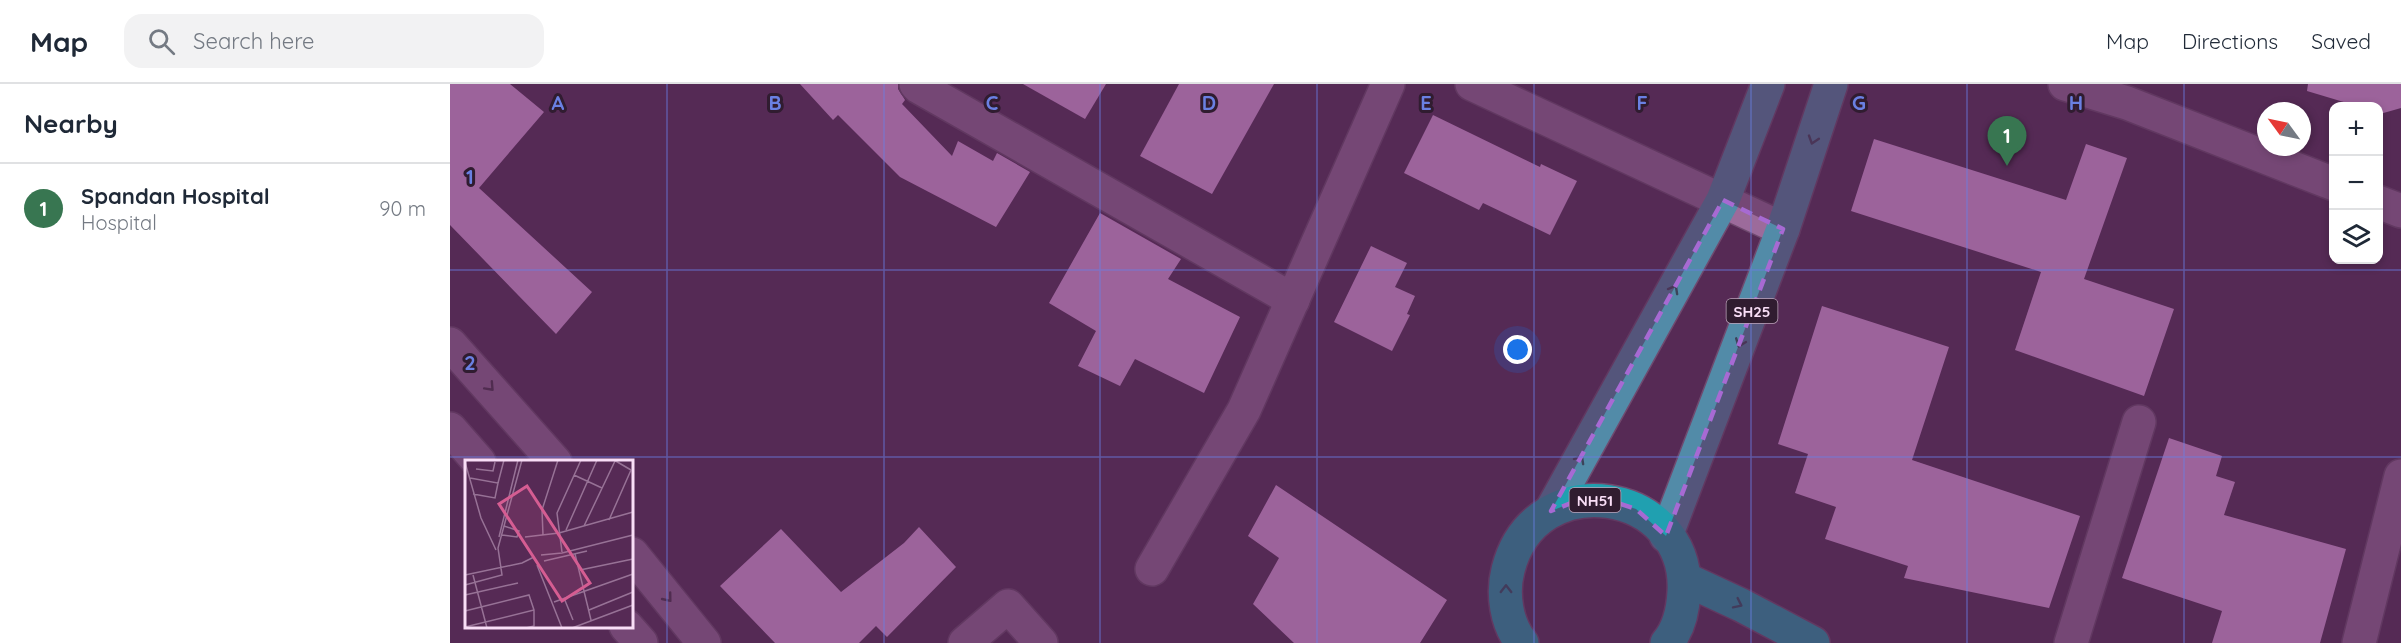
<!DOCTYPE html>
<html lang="en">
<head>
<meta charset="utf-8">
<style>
  :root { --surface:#fff; --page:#f2f2f3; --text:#1f2937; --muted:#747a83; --line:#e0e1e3; --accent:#387651 }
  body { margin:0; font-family:Quicksand,sans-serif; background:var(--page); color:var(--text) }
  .controls { position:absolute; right:18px; top:18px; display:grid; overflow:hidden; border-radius:12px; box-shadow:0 3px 9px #0003 }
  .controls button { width:54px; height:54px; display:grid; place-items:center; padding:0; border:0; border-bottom:2px solid var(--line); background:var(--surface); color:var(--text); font:30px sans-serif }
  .compass { position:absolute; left:1807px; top:18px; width:54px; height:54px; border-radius:50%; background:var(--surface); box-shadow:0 3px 9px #0003; rotate:303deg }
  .you { position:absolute; left:1068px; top:266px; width:21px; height:21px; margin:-15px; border:4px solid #fff; border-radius:50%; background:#1a73e8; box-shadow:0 0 0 9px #1a73e833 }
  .badge { display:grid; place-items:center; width:39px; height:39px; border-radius:50%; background:var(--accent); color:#fff; font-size:20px; font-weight:700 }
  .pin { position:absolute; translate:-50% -50px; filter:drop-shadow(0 2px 3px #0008) }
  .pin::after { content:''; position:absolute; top:32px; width:21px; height:18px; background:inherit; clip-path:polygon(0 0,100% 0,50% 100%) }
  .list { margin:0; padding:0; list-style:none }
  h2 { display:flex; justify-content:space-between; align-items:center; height:78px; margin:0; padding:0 24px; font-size:26px }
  h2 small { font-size:20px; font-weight:400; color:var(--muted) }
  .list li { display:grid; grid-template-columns:39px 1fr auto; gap:18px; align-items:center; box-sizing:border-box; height:90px; padding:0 24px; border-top:2px solid var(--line) }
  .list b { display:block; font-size:22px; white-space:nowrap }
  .list p { margin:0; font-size:20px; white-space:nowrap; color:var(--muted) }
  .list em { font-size:20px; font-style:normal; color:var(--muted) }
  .icon { flex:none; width:33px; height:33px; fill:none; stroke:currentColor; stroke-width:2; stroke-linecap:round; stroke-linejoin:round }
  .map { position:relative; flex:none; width:1951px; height:559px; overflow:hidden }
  header { display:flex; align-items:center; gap:36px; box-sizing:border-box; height:84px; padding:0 30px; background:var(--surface); border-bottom:2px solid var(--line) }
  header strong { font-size:28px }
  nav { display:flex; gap:33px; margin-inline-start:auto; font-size:21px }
  .search { width:420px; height:54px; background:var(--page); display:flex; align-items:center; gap:15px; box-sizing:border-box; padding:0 21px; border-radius:18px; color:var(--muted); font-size:22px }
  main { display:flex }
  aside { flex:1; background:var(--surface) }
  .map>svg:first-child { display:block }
</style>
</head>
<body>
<header>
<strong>Map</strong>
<div class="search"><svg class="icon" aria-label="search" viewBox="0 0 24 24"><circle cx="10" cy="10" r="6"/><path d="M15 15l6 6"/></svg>Search here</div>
<nav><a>Map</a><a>Directions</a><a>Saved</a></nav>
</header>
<main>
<aside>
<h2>Nearby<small></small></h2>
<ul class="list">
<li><span class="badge">1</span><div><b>Spandan Hospital</b><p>Hospital</p></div><em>90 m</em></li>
</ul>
</aside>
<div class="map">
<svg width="1951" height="559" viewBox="0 0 1951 559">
  <rect width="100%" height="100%" fill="#562a55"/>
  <!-- building -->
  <g fill="#f2a8f0">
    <path d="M 0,0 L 60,0 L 94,28 L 29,104 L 142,208 L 106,250 L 0,141 Z"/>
    <path d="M 350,0 L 448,0 L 448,5 L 455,16 L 452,20 L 502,72 L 508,57 L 543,77 L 547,69 L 580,88 L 546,143 L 450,93 L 388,31 L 383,36 Z"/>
    <path d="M 573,0 L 656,0 L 635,35 Z"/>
    <path d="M 729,0 L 824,0 L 762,110 L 690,72 Z"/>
    <path d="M 1858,0 L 1951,0 L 1951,24 L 1930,30 L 1929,29 L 1929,22 L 1907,22 L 1857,7 Z"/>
    <path d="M 983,31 L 1090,83 L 1091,80 L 1127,97 L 1100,151 L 1033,119 L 1029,126 L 954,89 Z"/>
    <path d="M 1424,55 L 1616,116 L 1636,60 L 1677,74 L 1634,195 L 1724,225 L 1694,312 L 1565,266 L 1591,188 L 1401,127 Z"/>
    <path d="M 650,129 L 731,175 L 718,195 L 790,233 L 754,309 L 685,275 L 670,302 L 628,282 L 646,247 L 599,219 Z"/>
    <path d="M 921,162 L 957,179 L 945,203 L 965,212 L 957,230 L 960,231 L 942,267 L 884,238 Z"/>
    <path d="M 1372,222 L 1499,263 L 1462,376 L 1630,432 L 1599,524 L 1454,494 L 1458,482 L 1375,455 L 1386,423 L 1345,409 L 1358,370 L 1328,360 Z"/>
    <path d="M 1719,354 L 1772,372 L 1766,392 L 1785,398 L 1774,431 L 1896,465 L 1870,559 L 1762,559 L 1772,527 L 1672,494 Z"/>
    <path d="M 826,401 L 997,516 L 970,559 L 844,559 L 803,520 L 829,474 L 798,452 Z"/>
    <path d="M 469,443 L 506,483 L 437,553 L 426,542 L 409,559 L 325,559 L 270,502 L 331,445 L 391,508 L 454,459 Z"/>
  </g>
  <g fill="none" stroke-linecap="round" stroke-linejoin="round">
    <!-- minor casing -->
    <g stroke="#6f4a6f" stroke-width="36">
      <g id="minor">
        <path d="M 466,0 L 469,3 L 843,216"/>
        <path d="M 1022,0 L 1333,145"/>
        <path d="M 1615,0 L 1677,19 L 1884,100"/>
        <path d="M 1928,118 L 1951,127"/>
        <path d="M 0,260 L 105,378"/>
        <path d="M 0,345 L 29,378"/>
        <path d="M 182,470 L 254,559"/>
        <path d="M 702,485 L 794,326 L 938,0"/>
        <path d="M 176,542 L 191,559"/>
        <path d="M 515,559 L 558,522 L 591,559"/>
        <path d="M 1621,559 L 1689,338"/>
        <path d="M 1909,559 L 1951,392"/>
      </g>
    </g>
    <!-- major casing -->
    <g stroke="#6f4a6f" stroke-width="36">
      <g id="major">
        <path d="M 1101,427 L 1273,116 L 1318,0"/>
        <path d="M 1216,452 L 1333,145 L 1381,0"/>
      </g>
    </g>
    <!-- highway casing -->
    <g stroke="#6f4a6f" stroke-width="36">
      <g id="highway">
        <path d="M 1235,495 L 1291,521 L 1363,559"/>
        <path d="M 1072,559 C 1056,540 1052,509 1058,486 C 1085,378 1240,404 1234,508 C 1233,526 1229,545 1217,559"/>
      </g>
    </g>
    <!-- minor -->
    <use href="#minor" stroke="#9c6b9b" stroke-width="33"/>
    <!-- major -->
    <use href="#major" stroke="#528ba8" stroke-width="33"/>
    <!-- highway -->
    <use href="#highway" stroke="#20a0b0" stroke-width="33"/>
  </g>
  <!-- one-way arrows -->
  <defs><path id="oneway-chevron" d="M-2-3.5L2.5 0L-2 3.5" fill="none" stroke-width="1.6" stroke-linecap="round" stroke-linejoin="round" transform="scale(1.5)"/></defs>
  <g stroke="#3c435a">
    <use href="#oneway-chevron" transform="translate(1363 56) rotate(108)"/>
    <use href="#oneway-chevron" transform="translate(1224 205) rotate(-61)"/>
    <use href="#oneway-chevron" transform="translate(1290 259) rotate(111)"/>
    <use href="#oneway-chevron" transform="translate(1130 375) rotate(-61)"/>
  </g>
  <g stroke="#4b304b">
    <use href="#oneway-chevron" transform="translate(40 303) rotate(47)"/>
    <use href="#oneway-chevron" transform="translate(218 514) rotate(51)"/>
  </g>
  <g stroke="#2a5163">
    <use href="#oneway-chevron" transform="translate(1056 505) rotate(-90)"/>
    <use href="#oneway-chevron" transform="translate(1288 520) rotate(26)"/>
  </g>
  <!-- marked area -->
  <path d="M0 0H1951V559H0ZM 1273,116 L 1333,145 L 1216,452 L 1186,425 L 1158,416 L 1129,416 L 1101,427 Z" fill="#562a55" fill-opacity=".55" fill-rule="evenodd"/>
  <path fill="none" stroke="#a76ad3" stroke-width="4.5" stroke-dasharray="12 8" stroke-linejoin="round" d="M 1273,116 L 1333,145 L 1216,452 L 1186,425 L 1158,416 L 1129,416 L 1101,427 Z"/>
  <!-- grid -->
  <path fill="none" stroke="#6a80e3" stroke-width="1.5" stroke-opacity="0.55" d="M 217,0 L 217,559M 434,0 L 434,559M 650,0 L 650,559M 867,0 L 867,559M 1084,0 L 1084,559M 1301,0 L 1301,559M 1517,0 L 1517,559M 1734,0 L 1734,559M 0,186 L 1951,186M 0,373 L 1951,373"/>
  <g text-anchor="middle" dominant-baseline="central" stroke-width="6" stroke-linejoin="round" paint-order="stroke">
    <!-- shield labels -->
    <g fill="#301c30" stroke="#bda4bb" stroke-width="1.5">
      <rect x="1276.5" y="215" width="51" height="24" rx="4.5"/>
      <rect x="1119.5" y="404" width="51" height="24" rx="4.5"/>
    </g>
    <g font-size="15" font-weight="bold" fill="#f9def7">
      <text x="1302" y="227">SH25</text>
      <text x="1145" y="416">NH51</text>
    </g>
  </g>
  <!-- overview -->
  <g transform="translate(15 376)">
    <rect width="168" height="168" fill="#562a55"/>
    <path fill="none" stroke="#977296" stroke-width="1.5" d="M 149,0 L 166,10M 0,2 L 16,58 L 31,90M 11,9 L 28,11 L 30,2M 109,15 L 137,28M 5,18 L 33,23 L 30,38 L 8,34M 33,23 L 39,0M 144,60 L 166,10M 119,66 L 150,1M 101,70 L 132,0M 37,75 L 52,77 L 54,71 L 39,66M 78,75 L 77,50 L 93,0M 34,77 L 53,0M 60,77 L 94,73 L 168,52M 97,92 L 92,53 L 116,0M 110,94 L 126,160M 76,95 L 97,93 L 168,75M 79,101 L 122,91M 72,105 L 97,168M 115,110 L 168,99M 0,115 L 57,103 L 69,97M 8,115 L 22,168M 0,125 L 37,115 L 33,88 L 57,0M 0,135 L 53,123M 99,138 L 108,160M 89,142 L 168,114M 124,150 L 168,132M 0,151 L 64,135 L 69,150 L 0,167M 61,168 L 69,166 L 69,150M 107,168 L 168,145"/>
    <path fill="#d55d92" fill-opacity="0.15" stroke="#d55d92" stroke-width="3" d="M 62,26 L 125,123 L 97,141 L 34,44 Z"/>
    <rect width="168" height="168" fill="none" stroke="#f9def7" stroke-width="3"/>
  </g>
  <g font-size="20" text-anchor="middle" font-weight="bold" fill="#6a80e3" stroke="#301c30" stroke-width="6" stroke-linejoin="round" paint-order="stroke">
    <text x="108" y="26">A</text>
    <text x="325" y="26">B</text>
    <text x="542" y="26">C</text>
    <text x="759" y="26">D</text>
    <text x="976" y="26">E</text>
    <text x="1192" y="26">F</text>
    <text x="1409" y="26">G</text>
    <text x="1626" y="26">H</text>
    <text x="20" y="100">1</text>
    <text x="20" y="286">2</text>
  </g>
</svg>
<div class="controls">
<button>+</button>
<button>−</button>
<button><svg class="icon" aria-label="layers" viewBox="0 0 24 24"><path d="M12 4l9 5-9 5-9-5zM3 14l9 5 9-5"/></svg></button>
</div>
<svg class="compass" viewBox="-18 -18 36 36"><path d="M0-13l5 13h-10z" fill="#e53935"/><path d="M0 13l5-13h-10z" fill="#747a83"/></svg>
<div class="you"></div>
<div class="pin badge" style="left:1557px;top:82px">1</div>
</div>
</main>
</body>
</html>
